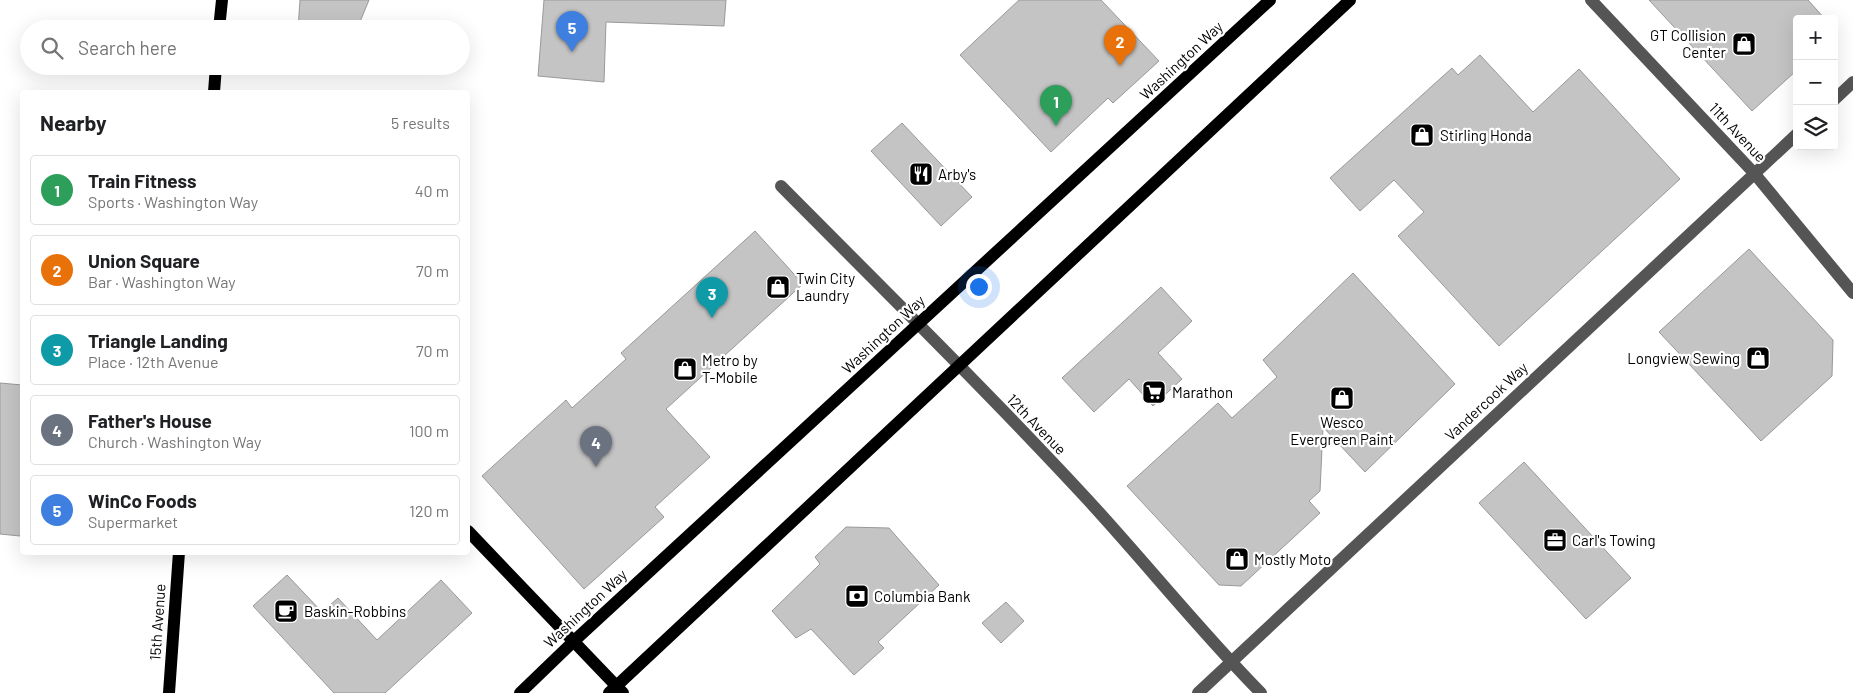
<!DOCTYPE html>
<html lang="en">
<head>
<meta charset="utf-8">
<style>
  :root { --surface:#fff; --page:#f2f2f2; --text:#202124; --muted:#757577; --line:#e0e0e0; --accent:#000 }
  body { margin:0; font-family:Barlow,sans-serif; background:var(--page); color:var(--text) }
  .controls { position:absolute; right:15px; top:15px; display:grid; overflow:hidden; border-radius:5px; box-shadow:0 5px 20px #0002 }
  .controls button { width:45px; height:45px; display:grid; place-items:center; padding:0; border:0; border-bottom:1px solid var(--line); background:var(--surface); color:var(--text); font:25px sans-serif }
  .you { position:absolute; left:978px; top:286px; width:18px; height:18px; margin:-12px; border:4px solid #fff; border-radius:50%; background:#1a73e8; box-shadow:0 0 0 8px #1a73e833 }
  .badge { display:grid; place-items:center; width:32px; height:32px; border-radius:50%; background:var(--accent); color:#fff; font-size:16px; font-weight:700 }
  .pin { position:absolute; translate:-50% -41px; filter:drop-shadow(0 1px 2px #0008) }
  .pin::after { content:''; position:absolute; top:26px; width:18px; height:15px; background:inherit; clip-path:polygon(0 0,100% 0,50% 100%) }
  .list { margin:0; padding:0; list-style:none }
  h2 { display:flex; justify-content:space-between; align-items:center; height:65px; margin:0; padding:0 20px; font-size:21px }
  h2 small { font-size:16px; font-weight:400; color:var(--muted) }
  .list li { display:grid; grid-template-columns:32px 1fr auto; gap:15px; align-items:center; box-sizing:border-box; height:70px; margin:0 10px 10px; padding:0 10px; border:1px solid var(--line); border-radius:5px }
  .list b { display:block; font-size:19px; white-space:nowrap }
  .list p { margin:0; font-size:16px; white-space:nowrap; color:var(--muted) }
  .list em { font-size:16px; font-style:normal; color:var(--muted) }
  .icon { flex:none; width:28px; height:28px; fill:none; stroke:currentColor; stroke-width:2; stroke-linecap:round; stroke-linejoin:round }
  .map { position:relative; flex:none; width:1853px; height:693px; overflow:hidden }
  .search { position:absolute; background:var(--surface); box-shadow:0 5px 20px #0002; left:20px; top:20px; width:450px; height:55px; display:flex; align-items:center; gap:12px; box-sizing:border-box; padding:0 18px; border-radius:28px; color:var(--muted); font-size:19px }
  .panel { position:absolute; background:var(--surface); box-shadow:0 5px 20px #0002; left:20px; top:90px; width:450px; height:465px; border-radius:5px }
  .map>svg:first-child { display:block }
</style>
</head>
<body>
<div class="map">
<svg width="1853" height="693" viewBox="0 0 1853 693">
  <rect width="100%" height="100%" fill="#fff"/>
  <!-- building -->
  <g fill="#c4c4c4" stroke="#999">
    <path d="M 300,0 L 369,0 L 357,29 L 298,29 Z"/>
    <path d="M 544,0 L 726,0 L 724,26 L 606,22 L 604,82 L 538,76 Z"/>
    <path d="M 1019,0 L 1101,0 L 1159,61 L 1113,103 L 1108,98 L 1051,152 L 960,55 Z"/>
    <path d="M 1649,0 L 1808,0 L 1825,19 L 1797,19 L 1797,70 L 1752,111 Z"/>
    <path d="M 1480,55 L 1533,112 L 1579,69 L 1680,179 L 1499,346 L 1398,236 L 1424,212 L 1394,180 L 1360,211 L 1330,178 L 1452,68 L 1458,75 Z"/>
    <path d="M 902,123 L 972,197 L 941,226 L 871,151 Z"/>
    <path d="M 755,231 L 803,284 L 666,409 L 710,457 L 655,507 L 664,517 L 584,589 L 482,476 L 566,400 L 572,408 L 626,359 L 621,353 Z"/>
    <path d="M 1749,249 L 1833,340 L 1832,376 L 1761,441 L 1659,332 Z"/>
    <path d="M 1353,273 L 1455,384 L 1365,472 L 1323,427 L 1320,491 L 1309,501 L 1320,513 L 1241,586 L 1219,585 L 1127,486 L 1218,403 L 1232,418 L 1277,377 L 1263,360 Z"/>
    <path d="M 1161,287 L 1192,321 L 1158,353 L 1182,379 L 1153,406 L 1129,379 L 1094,412 L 1062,378 Z"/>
    <path d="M 0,383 L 22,385 L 22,525 L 20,536 L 0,534 Z"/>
    <path d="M 1524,462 L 1631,578 L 1586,619 L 1479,503 Z"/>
    <path d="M 846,527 L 889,528 L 939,585 L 878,642 L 884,648 L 854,675 L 811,629 L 796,638 L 772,611 L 820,564 L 815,557 Z"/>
    <path d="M 287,575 L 322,612 L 338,598 L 377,640 L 441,580 L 472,613 L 385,693 L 334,693 L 253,606 Z"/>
    <path d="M 1006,602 L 1024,621 L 1001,643 L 982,623 Z"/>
  </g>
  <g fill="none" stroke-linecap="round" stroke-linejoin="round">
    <!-- minor -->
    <g stroke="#555" stroke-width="12">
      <path d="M 1591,0 L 1754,173 L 1853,293"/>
      <path d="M 1834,100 L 1853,82"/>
      <path d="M 781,186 C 884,290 988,392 1087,499 C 1146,563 1200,631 1261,693"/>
      <path d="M 1198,693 L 1797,134"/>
    </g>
    <!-- major -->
    <g stroke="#000" stroke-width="12">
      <path d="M 219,29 L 222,0"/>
      <path d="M 214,92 L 216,66"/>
      <path d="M 468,531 L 623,693"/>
      <path d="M 169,693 L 179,552"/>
      <path d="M 520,693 L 574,641 L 1270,0"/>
      <path d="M 609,693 L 1350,0"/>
    </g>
  </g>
  <!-- icons -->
  <defs>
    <g id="shop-square" transform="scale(1.25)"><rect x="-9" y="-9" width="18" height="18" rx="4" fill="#000" stroke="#fff"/><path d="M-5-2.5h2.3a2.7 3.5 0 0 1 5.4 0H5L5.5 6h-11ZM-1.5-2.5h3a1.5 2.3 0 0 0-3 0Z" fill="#fff"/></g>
    <g id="restaurant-square" transform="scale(1.25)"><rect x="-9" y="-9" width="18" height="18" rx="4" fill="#000" stroke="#fff"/><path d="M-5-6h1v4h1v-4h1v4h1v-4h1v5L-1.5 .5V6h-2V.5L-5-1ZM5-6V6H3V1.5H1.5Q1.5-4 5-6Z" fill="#fff"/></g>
    <g id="supermarket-square" transform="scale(1.25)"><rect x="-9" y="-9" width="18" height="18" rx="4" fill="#000" stroke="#fff"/><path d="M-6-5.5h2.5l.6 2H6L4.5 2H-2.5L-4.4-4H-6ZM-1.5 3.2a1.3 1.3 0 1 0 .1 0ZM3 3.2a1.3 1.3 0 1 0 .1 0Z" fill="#fff"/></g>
    <g id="office-square" transform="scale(1.25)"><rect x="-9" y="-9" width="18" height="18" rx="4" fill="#000" stroke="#fff"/><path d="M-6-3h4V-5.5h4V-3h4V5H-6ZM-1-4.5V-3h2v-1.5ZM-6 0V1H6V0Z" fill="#fff"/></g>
    <g id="bank-square" transform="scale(1.25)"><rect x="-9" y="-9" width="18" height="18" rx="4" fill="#000" stroke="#fff"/><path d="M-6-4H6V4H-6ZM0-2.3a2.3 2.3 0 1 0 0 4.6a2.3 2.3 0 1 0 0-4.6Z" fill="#fff"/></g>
    <g id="cafe-square" transform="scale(1.25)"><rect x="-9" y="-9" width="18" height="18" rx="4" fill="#000" stroke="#fff"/><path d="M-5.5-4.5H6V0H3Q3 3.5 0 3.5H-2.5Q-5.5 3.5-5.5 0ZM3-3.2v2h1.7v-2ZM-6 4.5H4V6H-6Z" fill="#fff"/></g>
  </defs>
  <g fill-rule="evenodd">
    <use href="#shop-square" x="1744" y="44"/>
    <use href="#shop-square" x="1422" y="135"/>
    <use href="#restaurant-square" x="921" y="174"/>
    <use href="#shop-square" x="778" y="287"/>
    <use href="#shop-square" x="1758" y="358"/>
    <use href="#shop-square" x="685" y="369"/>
    <use href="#supermarket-square" x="1154" y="392"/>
    <use href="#shop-square" x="1342" y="398"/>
    <use href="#office-square" x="1555" y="540"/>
    <use href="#shop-square" x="1237" y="559"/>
    <use href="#bank-square" x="857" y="596"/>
    <use href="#cafe-square" x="286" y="611"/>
  </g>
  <g text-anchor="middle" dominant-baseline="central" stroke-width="4.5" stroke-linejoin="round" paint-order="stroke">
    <!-- poi labels -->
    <g font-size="15" fill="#000" stroke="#fff" text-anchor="start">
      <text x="1726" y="35" text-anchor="end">GT Collision<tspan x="1726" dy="17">Center</tspan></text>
      <text x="1440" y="135">Stirling Honda</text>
      <text x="938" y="174">Arby's</text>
      <text x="796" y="278">Twin City<tspan x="796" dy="17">Laundry</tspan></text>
      <text x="1740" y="358" text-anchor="end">Longview Sewing</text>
      <text x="702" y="360">Metro by<tspan x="702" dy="17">T-Mobile</tspan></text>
      <text x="1172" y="392">Marathon</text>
      <text x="1342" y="422" text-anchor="middle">Wesco<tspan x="1342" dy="17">Evergreen Paint</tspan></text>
      <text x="1572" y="540">Carl's Towing</text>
      <text x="1254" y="559">Mostly Moto</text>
      <text x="874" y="596">Columbia Bank</text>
      <text x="304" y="611">Baskin-Robbins</text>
    </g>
    <!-- street labels -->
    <g font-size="15" fill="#000" stroke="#fff">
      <text transform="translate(1181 60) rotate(-43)">Washington Way</text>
      <text transform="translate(1738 132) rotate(47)">11th Avenue</text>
      <text transform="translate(883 334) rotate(-43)">Washington Way</text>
      <text transform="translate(1486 401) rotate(-43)">Vandercook Way</text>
      <text transform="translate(1037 424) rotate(46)">12th Avenue</text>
      <text transform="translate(585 608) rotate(-43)">Washington Way</text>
      <text transform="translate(157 622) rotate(-86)">15th Avenue</text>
    </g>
  </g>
</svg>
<div class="controls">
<button>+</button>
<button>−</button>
<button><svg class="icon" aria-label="layers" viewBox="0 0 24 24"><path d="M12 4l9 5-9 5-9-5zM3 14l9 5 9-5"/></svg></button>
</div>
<div class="you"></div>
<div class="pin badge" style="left:1056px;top:126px;background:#2e9e5b">1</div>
<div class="pin badge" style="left:1120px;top:66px;background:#e8710a">2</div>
<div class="pin badge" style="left:712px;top:318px;background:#0f9aa8">3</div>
<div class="pin badge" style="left:596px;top:467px;background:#6b7280">4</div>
<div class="pin badge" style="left:572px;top:52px;background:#3f7fe0">5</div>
<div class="search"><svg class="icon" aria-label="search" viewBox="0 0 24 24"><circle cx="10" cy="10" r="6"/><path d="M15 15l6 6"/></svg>Search here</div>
<section class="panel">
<h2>Nearby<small>5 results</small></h2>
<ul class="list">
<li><span class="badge" style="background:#2e9e5b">1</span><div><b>Train Fitness</b><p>Sports · Washington Way</p></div><em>40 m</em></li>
<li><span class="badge" style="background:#e8710a">2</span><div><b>Union Square</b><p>Bar · Washington Way</p></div><em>70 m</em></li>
<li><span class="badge" style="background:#0f9aa8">3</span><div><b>Triangle Landing</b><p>Place · 12th Avenue</p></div><em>70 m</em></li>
<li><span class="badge" style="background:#6b7280">4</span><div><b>Father's House</b><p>Church · Washington Way</p></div><em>100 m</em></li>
<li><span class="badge" style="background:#3f7fe0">5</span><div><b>WinCo Foods</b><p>Supermarket</p></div><em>120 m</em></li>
</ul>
</section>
</div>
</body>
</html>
